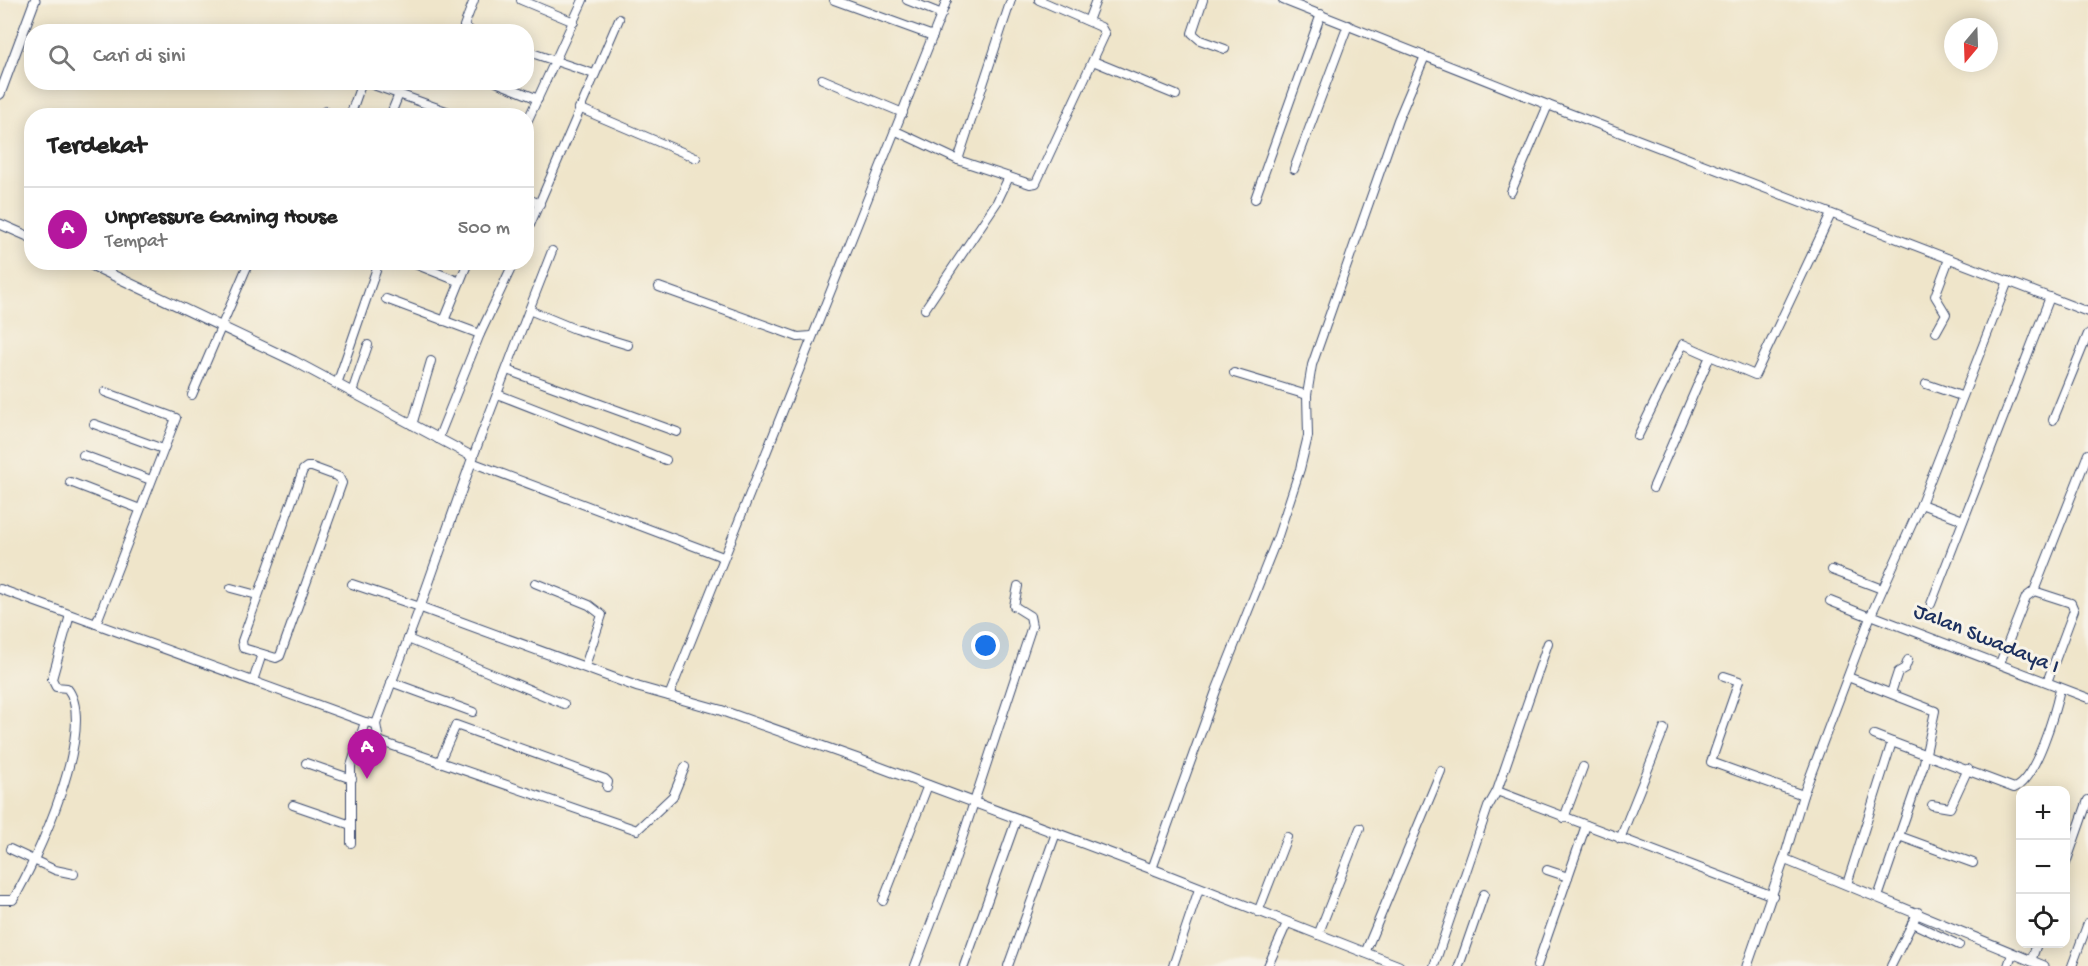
<!DOCTYPE html>
<html lang="id">
<head>
<meta charset="utf-8">
<style>
  :root { --surface:#fff; --page:#f6f6f6; --text:#222; --muted:#767676; --line:#e0e0e0; --accent:#b5179e }
  body { margin:0; font-family:"Gochi Hand",sans-serif; background:var(--page); color:var(--text) }
  .controls { position:absolute; right:18px; bottom:18px; display:grid; overflow:hidden; border-radius:12px; box-shadow:0 3px 15px #0003 }
  .controls button { width:54px; height:54px; display:grid; place-items:center; padding:0; border:0; border-bottom:2px solid var(--line); background:var(--surface); color:var(--text); font:30px sans-serif }
  .compass { position:absolute; left:1944px; top:18px; width:54px; height:54px; border-radius:50%; background:var(--surface); box-shadow:0 3px 15px #0003; rotate:199deg }
  .you { position:absolute; left:986px; top:646px; width:21px; height:21px; margin:-15px; border:4px solid #fff; border-radius:50%; background:#1a73e8; box-shadow:0 0 0 9px #1a73e833 }
  .badge { display:grid; place-items:center; width:39px; height:39px; border-radius:50%; background:var(--accent); color:#fff; font-size:20px; font-weight:700 }
  .pin { position:absolute; translate:-50% -50px; filter:drop-shadow(0 2px 3px #0008) }
  .pin::after { content:''; position:absolute; top:32px; width:21px; height:18px; background:inherit; clip-path:polygon(0 0,100% 0,50% 100%) }
  .list { margin:0; padding:0; list-style:none }
  h2 { display:flex; justify-content:space-between; align-items:center; height:78px; margin:0; padding:0 24px; font-size:26px }
  h2 small { font-size:20px; font-weight:400; color:var(--muted) }
  .list li { display:grid; grid-template-columns:39px 1fr auto; gap:18px; align-items:center; box-sizing:border-box; height:84px; padding:0 24px; border-top:2px solid var(--line) }
  .list b { display:block; font-size:22px; white-space:nowrap }
  .list p { margin:0; font-size:20px; white-space:nowrap; color:var(--muted) }
  .list em { font-size:20px; font-style:normal; color:var(--muted) }
  .icon { flex:none; width:33px; height:33px; fill:none; stroke:currentColor; stroke-width:2; stroke-linecap:round; stroke-linejoin:round }
  .map { position:relative; flex:none; width:2088px; height:966px; overflow:hidden }
  .search { position:absolute; background:var(--surface); box-shadow:0 3px 15px #0003; left:24px; top:24px; width:510px; height:66px; display:flex; align-items:center; gap:15px; box-sizing:border-box; padding:0 21px; border-radius:24px; color:var(--muted); font-size:22px }
  .panel { position:absolute; background:var(--surface); box-shadow:0 3px 15px #0003; left:24px; top:108px; width:510px; height:162px; border-radius:24px }
  .map>svg:first-child { display:block }
</style>
</head>
<body>
<div class="map">
<svg width="2088" height="966" viewBox="0 0 2088 966">
  <rect width="100%" height="100%" fill="#f7f3e8"/>
  <filter id="ink" filterUnits="userSpaceOnUse"><feTurbulence type="fractalNoise" baseFrequency=".0167" numOctaves="2"/><feDisplacementMap in="SourceGraphic" scale="12" xChannelSelector="R" yChannelSelector="G"/><feConvolveMatrix kernelMatrix="1 2 1 2 8 2 1 2 1" color-interpolation-filters="sRGB"/></filter>
  <filter id="wash" filterUnits="userSpaceOnUse"><feTurbulence type="fractalNoise" baseFrequency=".008" numOctaves="4" result="noise"/><feDisplacementMap in="SourceGraphic" scale="24" xChannelSelector="R" yChannelSelector="G"/><feGaussianBlur stdDeviation="1.35" result="paint"/><feColorMatrix in="noise" values="0 0 0 0 0 0 0 0 0 0 0 0 0 0 0 0 0 1.4 0 .05"/><feComposite in="paint" operator="in"/></filter>
  <g filter="url(#wash)">
    <rect width="100%" height="100%" fill="#efe5ca"/>
  </g>
  <g filter="url(#ink)">
    <g fill="none" stroke-linecap="round" stroke-linejoin="round">
      <!-- minor casing -->
      <g stroke="#3b4a6e" stroke-width="10">
        <g id="minor">
          <path d="M 521,0 L 574,22"/>
          <path d="M 834,0 L 933,36"/>
          <path d="M 907,0 L 942,14"/>
          <path d="M 1203,0 L 1192,33 L 1200,40 L 1225,49"/>
          <path d="M 1283,0 L 1548,105 L 2088,312"/>
          <path d="M 1088,21 L 1096,0"/>
          <path d="M 472,32 L 464,26 L 474,0"/>
          <path d="M 526,51 L 594,74"/>
          <path d="M 1093,61 L 1176,95"/>
          <path d="M 822,79 L 903,113"/>
          <path d="M 365,82 L 460,116"/>
          <path d="M 496,82 L 538,99"/>
          <path d="M 579,108 L 696,158"/>
          <path d="M 323,116 L 325,111"/>
          <path d="M 350,116 L 362,82"/>
          <path d="M 390,116 L 399,94"/>
          <path d="M 526,124 L 583,0"/>
          <path d="M 896,131 L 958,160 L 1030,184 L 1036,183 L 1105,34 L 1101,27 L 1039,0"/>
          <path d="M 958,160 L 1011,0"/>
          <path d="M 1294,169 L 1348,25"/>
          <path d="M 1511,192 L 1548,105"/>
          <path d="M 526,198 L 540,204"/>
          <path d="M 1255,199 L 1321,14"/>
          <path d="M 526,234 L 619,19"/>
          <path d="M 410,262 L 460,282"/>
          <path d="M 659,287 L 798,337 L 812,336"/>
          <path d="M 386,299 L 480,334"/>
          <path d="M 925,309 L 997,202 L 1009,177"/>
          <path d="M 529,310 L 552,251"/>
          <path d="M 444,321 L 468,262"/>
          <path d="M 1936,332 L 1946,314 L 1935,296 L 1949,259"/>
          <path d="M 507,370 L 677,432"/>
          <path d="M 1234,373 L 1307,395"/>
          <path d="M 337,384 L 379,262"/>
          <path d="M 1926,384 L 1961,396"/>
          <path d="M 352,392 L 368,345"/>
          <path d="M 497,394 L 666,460"/>
          <path d="M 192,395 L 249,262"/>
          <path d="M 2053,420 L 2088,334"/>
          <path d="M 94,424 L 163,449"/>
          <path d="M 412,425 L 431,361"/>
          <path d="M 1638,436 L 1683,344 L 1710,356"/>
          <path d="M 438,439 L 480,334 L 514,262"/>
          <path d="M 83,455 L 151,480"/>
          <path d="M 473,457 L 529,310 L 575,329 L 628,345"/>
          <path d="M 471,462 L 723,557"/>
          <path d="M 312,467 L 339,477 L 342,483 L 280,656 L 276,658 L 243,648 L 242,641 L 303,470 L 307,467 Z"/>
          <path d="M 70,482 L 140,509"/>
          <path d="M 1653,488 L 1710,356 L 1755,375 L 1831,214"/>
          <path d="M 1921,504 L 1963,520"/>
          <path d="M 1832,570 L 1882,589"/>
          <path d="M 535,583 L 589,605 L 602,615 L 585,666"/>
          <path d="M 231,588 L 257,595"/>
          <path d="M 0,589 L 365,722 L 376,724 L 420,607 L 352,584"/>
          <path d="M 1830,601 L 1870,617"/>
          <path d="M 1931,604 L 2050,297"/>
          <path d="M 1871,615 L 2088,698"/>
          <path d="M 96,624 L 176,418 L 105,392"/>
          <path d="M 408,639 L 564,704"/>
          <path d="M 2000,663 L 2026,597 L 2034,591"/>
          <path d="M 1724,676 L 1739,681 L 1711,762 L 1803,795"/>
          <path d="M 1848,677 L 1935,711 L 1923,767 L 1899,836"/>
          <path d="M 253,681 L 262,654"/>
          <path d="M 391,682 L 473,712"/>
          <path d="M 2047,682 L 2074,610 L 2071,603 L 2034,591 L 2088,454"/>
          <path d="M 1891,693 L 1898,672 L 1905,668 L 1908,660"/>
          <path d="M 669,696 L 947,0"/>
          <path d="M 376,724 L 379,741 L 637,830 L 673,796 L 685,767"/>
          <path d="M 1874,735 L 1892,742"/>
          <path d="M 306,763 L 352,779"/>
          <path d="M 439,763 L 456,725 L 605,779 L 608,782 L 607,787"/>
          <path d="M 1497,791 L 1548,643"/>
          <path d="M 293,805 L 351,825"/>
          <path d="M 1932,805 L 1950,808 L 1968,769"/>
          <path d="M 1564,818 L 1583,767"/>
          <path d="M 1620,839 L 1664,729"/>
          <path d="M 351,843 L 351,766 L 365,722"/>
          <path d="M 10,849 L 55,870 L 74,874"/>
          <path d="M 1784,859 L 1803,795 L 1871,615 L 1921,504 L 2008,281"/>
          <path d="M 2066,863 L 2088,800"/>
          <path d="M 1152,869 L 1216,691 L 1278,536 L 1300,469 L 1308,436 L 1307,395 L 1312,365 L 1398,120 L 1425,56"/>
          <path d="M 1547,870 L 1568,877"/>
          <path d="M 1847,884 L 1892,742 L 2014,788 C 2036,779 2055,712 2060,689"/>
          <path d="M 1878,897 L 1899,836 L 1973,863"/>
          <path d="M 0,900 L 13,900 C 36,862 99,726 67,688 L 56,687 L 52,679 L 70,615"/>
          <path d="M 883,901 L 928,785"/>
          <path d="M 1258,912 L 1287,837"/>
          <path d="M 1912,923 L 1959,945"/>
          <path d="M 1318,935 L 1360,828"/>
          <path d="M 1365,953 L 1441,771"/>
          <path d="M 2031,961 L 2037,944"/>
          <path d="M 915,966 L 953,866 L 1032,626 L 1030,616 L 1014,606 L 1018,586"/>
          <path d="M 964,966 L 1017,818"/>
          <path d="M 1008,966 L 1056,833"/>
          <path d="M 1173,966 L 1199,889"/>
          <path d="M 1268,966 L 1287,923"/>
          <path d="M 1434,966 L 1488,807 L 1497,791 L 1773,896"/>
          <path d="M 1459,966 L 1484,894"/>
          <path d="M 1537,966 L 1586,825"/>
          <path d="M 1891,966 L 1918,912"/>
          <path d="M 2008,966 L 2012,954"/>
          <path d="M 2072,966 L 2088,923"/>
        </g>
      </g>
      <!-- tertiary casing -->
      <g stroke="#3b4a6e" stroke-width="11">
        <g id="tertiary">
          <path d="M 0,94 L 35,0"/>
          <path d="M 0,224 L 32,238"/>
          <path d="M 85,262 L 294,361 L 473,457 L 420,607 L 638,687 L 720,710 L 858,759 L 1152,869 L 1399,966"/>
          <path d="M 1747,966 L 1784,859 L 2044,966"/>
        </g>
      </g>
      <!-- minor -->
      <use href="#minor" stroke="#fff" stroke-width="8"/>
      <!-- tertiary -->
      <use href="#tertiary" stroke="#fff" stroke-width="9"/>
    </g>
  </g>
  <g text-anchor="middle" dominant-baseline="central" stroke-width="6" stroke-linejoin="round" paint-order="stroke">
    <!-- street labels -->
    <g font-size="22" fill="#1b2f5e" stroke="#f7f3e8">
      <text transform="translate(1986 640) rotate(22)">Jalan Swadaya I</text>
    </g>
  </g>
</svg>
<div class="controls">
<button>+</button>
<button>−</button>
<button><svg class="icon" aria-label="locate" viewBox="0 0 24 24"><circle cx="12" cy="12" r="6"/><path d="M12 2v4M12 18v4M2 12h4M18 12h4"/></svg></button>
</div>
<svg class="compass" viewBox="-18 -18 36 36"><path d="M0-13l5 13h-10z" fill="#e53935"/><path d="M0 13l5-13h-10z" fill="#767676"/></svg>
<div class="you"></div>
<div class="pin badge" style="left:367px;top:779px">A</div>
<div class="search"><svg class="icon" aria-label="search" viewBox="0 0 24 24"><circle cx="10" cy="10" r="6"/><path d="M15 15l6 6"/></svg>Cari di sini</div>
<section class="panel">
<h2>Terdekat<small></small></h2>
<ul class="list">
<li><span class="badge">A</span><div><b>Unpressure Gaming House</b><p>Tempat</p></div><em>500 m</em></li>
</ul>
</section>
</div>
</body>
</html>
